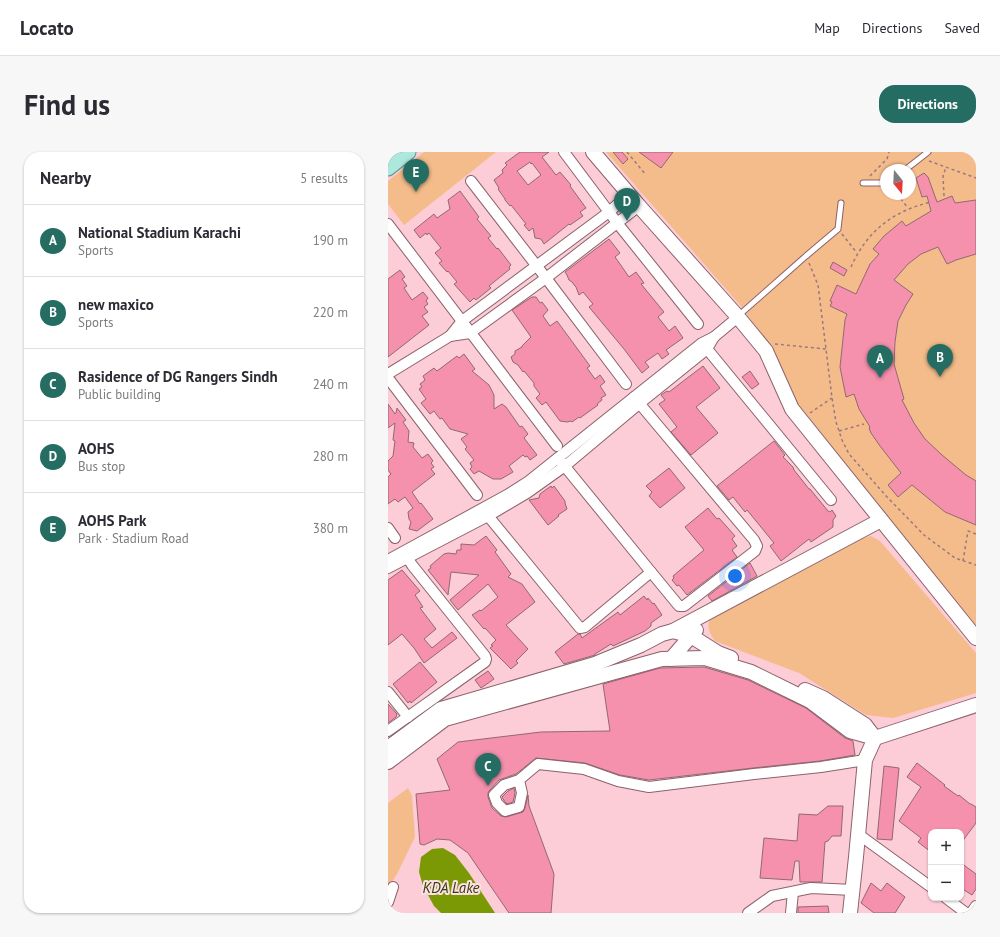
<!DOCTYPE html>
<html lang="en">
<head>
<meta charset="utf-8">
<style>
  :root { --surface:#fff; --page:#f7f7f7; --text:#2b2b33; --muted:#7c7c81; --line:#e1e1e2; --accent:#256d63 }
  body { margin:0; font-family:"PT Sans",sans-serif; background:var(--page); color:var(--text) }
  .controls { position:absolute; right:12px; bottom:12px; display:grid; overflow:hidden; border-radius:8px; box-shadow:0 1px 3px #0004 }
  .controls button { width:36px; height:36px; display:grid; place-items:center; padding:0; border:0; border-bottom:1px solid var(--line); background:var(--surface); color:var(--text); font:20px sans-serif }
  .compass { position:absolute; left:492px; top:12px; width:36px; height:36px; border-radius:50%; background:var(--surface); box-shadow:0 1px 3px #0004; rotate:162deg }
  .you { position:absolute; left:347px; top:424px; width:14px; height:14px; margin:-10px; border:3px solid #fff; border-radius:50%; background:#1a73e8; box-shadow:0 0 0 6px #1a73e833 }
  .badge { display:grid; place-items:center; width:26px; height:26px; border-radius:50%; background:var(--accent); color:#fff; font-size:13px; font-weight:700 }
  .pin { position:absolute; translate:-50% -33px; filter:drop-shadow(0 1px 2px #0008) }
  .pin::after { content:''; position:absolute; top:21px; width:14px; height:12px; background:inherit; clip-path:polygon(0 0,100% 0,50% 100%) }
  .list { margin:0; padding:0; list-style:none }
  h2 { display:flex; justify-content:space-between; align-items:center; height:52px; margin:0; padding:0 16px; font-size:17px }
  h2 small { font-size:13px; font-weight:400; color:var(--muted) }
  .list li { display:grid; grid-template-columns:26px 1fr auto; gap:12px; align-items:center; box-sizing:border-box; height:72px; padding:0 16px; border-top:1px solid var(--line) }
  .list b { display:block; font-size:15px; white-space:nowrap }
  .list p { margin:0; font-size:13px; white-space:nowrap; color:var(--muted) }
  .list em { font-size:13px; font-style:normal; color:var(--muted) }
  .map { position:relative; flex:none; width:588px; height:761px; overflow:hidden; border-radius:16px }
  header { display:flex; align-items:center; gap:24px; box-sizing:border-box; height:56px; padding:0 20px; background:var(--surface); border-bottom:1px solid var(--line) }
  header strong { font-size:19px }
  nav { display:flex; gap:22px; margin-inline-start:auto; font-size:14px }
  .intro { display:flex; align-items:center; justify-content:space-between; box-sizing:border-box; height:96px; padding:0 24px }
  h1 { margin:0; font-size:28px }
  .button { padding:10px 18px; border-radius:16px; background:var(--accent); color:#fff; font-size:14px; font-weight:700 }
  main { display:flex; gap:24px; padding:0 24px }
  aside { flex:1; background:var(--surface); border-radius:16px; box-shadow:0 1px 3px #0004 }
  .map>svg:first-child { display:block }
</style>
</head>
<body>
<header>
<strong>Locato</strong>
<nav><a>Map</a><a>Directions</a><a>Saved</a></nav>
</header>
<div class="intro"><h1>Find us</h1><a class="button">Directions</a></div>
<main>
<aside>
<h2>Nearby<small>5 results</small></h2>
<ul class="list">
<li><span class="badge">A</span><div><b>National Stadium Karachi</b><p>Sports</p></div><em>190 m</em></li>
<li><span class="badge">B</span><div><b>new maxico</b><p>Sports</p></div><em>220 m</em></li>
<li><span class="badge">C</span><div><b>Rasidence of DG Rangers Sindh</b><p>Public building</p></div><em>240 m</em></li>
<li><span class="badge">D</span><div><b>AOHS</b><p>Bus stop</p></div><em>280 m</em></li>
<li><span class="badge">E</span><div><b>AOHS Park</b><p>Park · Stadium Road</p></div><em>380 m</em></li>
</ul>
</aside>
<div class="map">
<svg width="588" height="761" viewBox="0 0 588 761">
  <rect width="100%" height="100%" fill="#fcccd7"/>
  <!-- green -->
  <g fill="#f4bc8a" fill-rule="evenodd">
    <path d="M 36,0 L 108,0 L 16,73 L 0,52 L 0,29 Z"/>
    <path d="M 218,0 L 588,0 L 588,473 L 410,257 L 383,195 L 351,152 ZM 498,18 L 522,18 L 522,42 L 498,42 Z"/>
    <path d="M 483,384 L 492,389 L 588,501 L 588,541 L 505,566 L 478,563 L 411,521 L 327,489 C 320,479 318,473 324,463 L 472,387 Z"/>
    <path d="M 20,636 L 24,644 L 27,685 L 9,722 L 0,736 L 0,651 Z"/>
  </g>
  <!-- water -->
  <path fill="#7b9905" d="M 55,696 L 67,703 L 81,721 L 107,761 L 53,761 L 46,754 L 35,734 L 31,720 L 33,705 L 44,697 Z"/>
  <!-- building -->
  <g fill="#f591ad" stroke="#926872" fill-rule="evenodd">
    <path d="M 132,0 L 161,0 L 154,5 L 168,23 L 172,20 L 183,33 L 182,34 L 198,56 L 192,60 L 195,64 L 182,73 L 181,72 L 156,92 L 153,87 L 147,86 L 145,76 L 141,79 L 136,73 L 138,72 L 123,53 L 122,54 L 117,48 L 117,47 L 110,37 L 111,36 L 106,28 L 115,21 L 114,18 L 119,13 L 117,11 ZM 142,10 L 143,12 L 144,11 L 153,23 L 140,33 L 129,19 Z"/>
    <path d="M 225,0 L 234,0 L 240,7 L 235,12 Z"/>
    <path d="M 251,0 L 285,0 L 273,16 Z"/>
    <path d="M 536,21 L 540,25 L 549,50 L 564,44 L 567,51 L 588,48 L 588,102 L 568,108 L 559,112 L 550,95 L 533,102 L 520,112 L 506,128 L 525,142 L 518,153 L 510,169 L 507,190 L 506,212 L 516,247 L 514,248 L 526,271 L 537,287 L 554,303 L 578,323 L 588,329 L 588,373 L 557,360 L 524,333 L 510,345 L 500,333 L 513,321 L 492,294 L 483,281 L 481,276 L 482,275 L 471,257 L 466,242 L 458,245 L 452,215 L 457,168 L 459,162 L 442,154 L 444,150 L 442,149 L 449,133 L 468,142 L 482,112 L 491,102 L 485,97 L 496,84 L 514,69 L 518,74 L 543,59 L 539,44 L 534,45 L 528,26 Z"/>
    <path d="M 72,39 L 91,65 L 89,67 L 103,84 L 100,86 L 109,97 L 110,96 L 123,113 L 121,115 L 122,117 L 101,134 L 103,136 L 88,148 L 86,146 L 82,150 L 66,132 L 69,130 L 60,119 L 59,120 L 51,111 L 54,109 L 47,101 L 53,96 L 41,81 L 39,83 L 38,81 L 32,86 L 26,78 L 46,62 L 49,66 L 62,57 L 60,48 Z"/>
    <path d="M 221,87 L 232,101 L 227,105 L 232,112 L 241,125 L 248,120 L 256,131 L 253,132 L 276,160 L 270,165 L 281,179 L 287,174 L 295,186 L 278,198 L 281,202 L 274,207 L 270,201 L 257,210 L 261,215 L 254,221 L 236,197 L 201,155 L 205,152 L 195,140 L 191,143 L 188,135 L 187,134 L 184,130 L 181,128 L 179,123 L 177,120 Z"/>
    <path d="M 445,110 L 459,118 L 456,124 L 442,116 Z"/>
    <path d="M 12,118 L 17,125 L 14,127 L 19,134 L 16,136 L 24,148 L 35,140 L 40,146 L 38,149 L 40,152 L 36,155 L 40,160 L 34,164 L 41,173 L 0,205 L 0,127 Z"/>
    <path d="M 144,145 L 148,145 L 152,151 L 154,150 L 160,158 L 155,164 L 162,174 L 169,169 L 202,214 L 199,216 L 207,227 L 212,223 L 217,230 L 212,234 L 218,243 L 213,246 L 214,248 L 209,252 L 210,253 L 192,266 L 191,265 L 184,270 L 183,269 L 179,270 L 172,269 L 158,250 L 154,253 L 148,246 L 152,242 L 146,234 L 146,231 L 136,219 L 135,220 L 130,213 L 125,210 L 123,205 L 127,202 L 127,199 L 134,195 L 134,194 L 143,185 L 124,158 Z"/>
    <path d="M 76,202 L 87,217 L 84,219 L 101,233 L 106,243 L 106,257 L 114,252 L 118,255 L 132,275 L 134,274 L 140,282 L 136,286 L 149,303 L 142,308 L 139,304 L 137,305 L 135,303 L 121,314 L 125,320 L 113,327 L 105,327 L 91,319 L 86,322 L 82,317 L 84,315 L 82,311 L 86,308 L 77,297 L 79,295 L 73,287 L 80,282 L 62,277 L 54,266 L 52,267 L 46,259 L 42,262 L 33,251 L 38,247 L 31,237 L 34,235 L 32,232 L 37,228 L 35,224 L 46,216 L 49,219 L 69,204 L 71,206 Z"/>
    <path d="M 315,214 L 332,236 L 308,255 L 330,281 L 303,303 L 283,280 L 289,275 L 271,252 L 277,248 L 273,243 L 279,239 L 281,240 Z"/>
    <path d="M 362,219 L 371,232 L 364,237 L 354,225 Z"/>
    <path d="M 0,252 L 7,262 L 8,261 L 9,256 L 18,268 L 15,270 L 21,279 L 20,290 L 26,291 L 25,295 L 34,306 L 40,302 L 45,309 L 43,311 L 46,315 L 43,317 L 47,322 L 24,340 L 32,352 L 33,351 L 45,367 L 29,379 L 21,377 L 23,370 L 21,367 L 20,360 L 25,356 L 17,345 L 10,350 L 7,347 L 0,352 L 0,325 L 3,322 L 0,318 L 0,309 L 5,304 L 7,289 L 5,288 L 7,271 L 0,276 Z"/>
    <path d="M 386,289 L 397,303 L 395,305 L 405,315 L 406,318 L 421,337 L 422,337 L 440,359 L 442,360 L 444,358 L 448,364 L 445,368 L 445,375 L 423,390 L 421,387 L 393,409 L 382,394 L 386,391 L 359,358 L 357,360 L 345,345 L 341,348 L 329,334 Z"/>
    <path d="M 281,316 L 297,336 L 272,356 L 261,344 L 264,340 L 258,334 Z"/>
    <path d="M 163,334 L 164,336 L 166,334 L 177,349 L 177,351 L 179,357 L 170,363 L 171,364 L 160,373 L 141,348 L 151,346 L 152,342 Z"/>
    <path d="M 320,356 L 329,367 L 331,366 L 347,384 L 344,387 L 349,394 L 344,398 L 349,405 L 299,443 L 291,433 L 289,434 L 284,428 L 286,426 L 285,424 L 316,398 L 297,375 Z"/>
    <path d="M 98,384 L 109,398 L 107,400 L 123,422 L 120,425 L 134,432 L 136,435 L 147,450 L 118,473 L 140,497 L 128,509 L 130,511 L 123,517 L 102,496 L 105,494 L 103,493 L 108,488 L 97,476 L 96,477 L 84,463 L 92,458 L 93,459 L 110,445 L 100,432 L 70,458 L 62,448 L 91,423 L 63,420 L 60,443 L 40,418 L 43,416 L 42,414 L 56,402 L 60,401 L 68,402 L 69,398 L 73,398 L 73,392 L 86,393 Z"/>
    <path d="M 362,411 L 369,424 L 324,449 L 320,444 Z"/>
    <path d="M 14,418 L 32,439 L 27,443 L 35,455 L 32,456 L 48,477 L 36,487 L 44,496 L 64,480 L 69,486 L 36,511 L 26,496 L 14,482 L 0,493 L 0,428 Z"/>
    <path d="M 256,444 L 259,448 L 260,446 L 265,452 L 266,451 L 274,463 L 263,471 L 263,474 L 257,479 L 225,494 L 223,492 L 207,502 L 207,503 L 176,512 L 167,500 L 190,482 L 192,482 L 194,486 L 230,460 L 232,463 Z"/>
    <path d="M 32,510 L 49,530 L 23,551 L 22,549 L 20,551 L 5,532 Z"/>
    <path d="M 316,515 L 360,528 L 418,556 L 457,586 L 465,589 L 467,603 L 432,609 L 365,616 L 261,628 L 232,623 L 197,611 L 148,606 L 128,622 L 111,628 L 101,639 L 100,641 L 100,645 L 104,656 L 113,664 L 118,665 L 135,660 L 137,656 L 140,643 L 141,654 L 166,722 L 163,761 L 121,761 L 80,701 L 62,688 L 49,687 L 36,693 L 32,692 L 28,642 L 62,638 L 49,607 L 70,590 L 153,580 L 222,579 L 215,532 L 272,516 Z"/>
    <path d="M 100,519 L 106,527 L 93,536 L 87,528 Z"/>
    <path d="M 0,552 L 9,562 L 8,565 L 0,571 Z"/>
    <path d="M 529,611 L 557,633 L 556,634 L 570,644 L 571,643 L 582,652 L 583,652 L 588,655 L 588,671 L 573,691 L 573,680 L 543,680 L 543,700 L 530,690 L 533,686 L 511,669 L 533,635 L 519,625 Z"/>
    <path d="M 496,614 L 511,616 L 504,688 L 489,687 Z"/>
    <path d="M 126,636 L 127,641 L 125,650 L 119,652 L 115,647 L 114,645 L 120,639 Z"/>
    <path d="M 440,654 L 455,654 L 453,684 L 444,684 L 440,689 L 437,690 L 434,730 L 412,730 L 411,709 L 407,709 L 404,728 L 372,726 L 376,686 L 409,689 L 411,662 L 429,663 Z"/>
    <path d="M 573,711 L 588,722 L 588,737 L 584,743 L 573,736 Z"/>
    <path d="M 483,731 L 493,739 L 499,731 L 517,745 L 507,761 L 486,761 L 473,751 Z"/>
    <path d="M 440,754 L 441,761 L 410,761 L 410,755 Z"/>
  </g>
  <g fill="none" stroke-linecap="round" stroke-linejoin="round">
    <!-- lane casing -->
    <g stroke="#8c626c" stroke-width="7">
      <g id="lane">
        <path d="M 517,18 L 540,0"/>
        <path d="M 475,31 L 498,31"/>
        <path d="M 350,164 L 418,104 L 450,77 L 453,51"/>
      </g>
    </g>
    <!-- street casing -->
    <g stroke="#8c626c" stroke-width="12">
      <g id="street">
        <path d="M 176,0 L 230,72 L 310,172"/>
        <path d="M 83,29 L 158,126 L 238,232"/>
        <path d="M 0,72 L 169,294"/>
        <path d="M 62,184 L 82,181 L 158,126 L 251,54"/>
        <path d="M 315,192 L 443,348"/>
        <path d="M 0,222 L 62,184 L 74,169 L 221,60 L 241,42"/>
        <path d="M 0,226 L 89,343"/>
        <path d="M 170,306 L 263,420 L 291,454 L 296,454 L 367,399 L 369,394 L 366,388 L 246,245"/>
        <path d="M 96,359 L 192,476 L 197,475 L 263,420"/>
        <path d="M 0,376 L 7,386"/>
        <path d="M 0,408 L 119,343 L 141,329 L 314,191 L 326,185 L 350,165"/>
        <path d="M 0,416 L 100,364 L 139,341 L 177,314 L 251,252 L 319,197 L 326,185"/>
        <path d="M 0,540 L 20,565"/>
        <path d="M 0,579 L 97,510 L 98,507 L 97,504 L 24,413 L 16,400"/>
        <path d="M 131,628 L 134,641 L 131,655 L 117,659 L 109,651 L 106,643 L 116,633 L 131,628 L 150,612 L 196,617 L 230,629 L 261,635 L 366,622 L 433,615 L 477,608"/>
        <path d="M 470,682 L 543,735"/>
        <path d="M 558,746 L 578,761"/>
        <path d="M 0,750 L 5,735"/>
        <path d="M 360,761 L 384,744 L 423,736 L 465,738"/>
        <path d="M 403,761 L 405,740"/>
        <path d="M 583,761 L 588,754"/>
      </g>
    </g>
    <!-- secondary casing -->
    <g stroke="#8c626c" stroke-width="16">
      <g id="secondary">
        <path d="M 205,0 L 251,54 L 350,165 L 378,199 L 404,257 L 588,486"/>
        <path d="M 285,479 L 493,368"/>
        <path d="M 283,507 L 308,478"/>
        <path d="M 417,538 L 435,546 L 477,573 L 487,586"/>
        <path d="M 0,596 L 53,557 L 207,512 L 253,493 L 274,482 L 285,479 L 303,484 L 330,501 L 343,506"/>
        <path d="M 0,610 L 57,567 L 274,507 L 317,506 L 363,520 L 422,549 L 462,579 L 487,586 L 588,553"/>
        <path d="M 462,761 L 468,705 L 477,608 L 487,586"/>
      </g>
    </g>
    <!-- primary casing -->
    <g stroke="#5e978f" stroke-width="17">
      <path id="primary" d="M 0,16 L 20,0"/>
    </g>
    <!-- path -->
    <g stroke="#9a7880" stroke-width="1.5" stroke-dasharray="3 3" stroke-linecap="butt">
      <path d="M 239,0 L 258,23"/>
      <path d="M 541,9 L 588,26"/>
      <path d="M 482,24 L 499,7 L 501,0"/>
      <path d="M 509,42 L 520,56"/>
      <path d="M 556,44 L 555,24 L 558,15"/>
      <path d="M 454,82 L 469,101"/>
      <path d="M 421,111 L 430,133 L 438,197 L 444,246 L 448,270 L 454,288 L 461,302 L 499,345 L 536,383 L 567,406 L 588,413"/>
      <path d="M 463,115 C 479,79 505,59 543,50"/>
      <path d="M 387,192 L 438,197"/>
      <path d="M 422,261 L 444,246"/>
      <path d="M 451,279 L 476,272"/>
      <path d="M 575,409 L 580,379 L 588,382"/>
    </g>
    <!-- lane -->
    <use href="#lane" stroke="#fff" stroke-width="5"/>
    <!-- street -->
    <use href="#street" stroke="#fff" stroke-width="10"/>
    <!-- secondary -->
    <use href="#secondary" stroke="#fff" stroke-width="14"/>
    <!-- primary -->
    <use href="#primary" stroke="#ade8df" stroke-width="15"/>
  </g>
  <g text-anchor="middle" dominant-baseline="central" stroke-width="4" stroke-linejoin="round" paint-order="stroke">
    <!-- water labels -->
    <g font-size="15" font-style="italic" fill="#34410f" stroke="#fddfe5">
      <text x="63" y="735">KDA Lake</text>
    </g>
  </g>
</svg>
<div class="controls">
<button>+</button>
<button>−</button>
</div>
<svg class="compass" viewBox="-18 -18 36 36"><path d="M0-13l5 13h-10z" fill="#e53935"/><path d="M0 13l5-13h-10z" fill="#7c7c81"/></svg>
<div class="you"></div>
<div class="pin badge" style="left:492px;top:226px">A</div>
<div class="pin badge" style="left:552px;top:225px">B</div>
<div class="pin badge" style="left:100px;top:634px">C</div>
<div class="pin badge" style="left:239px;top:69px">D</div>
<div class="pin badge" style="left:28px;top:40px">E</div>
</div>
</main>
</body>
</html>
